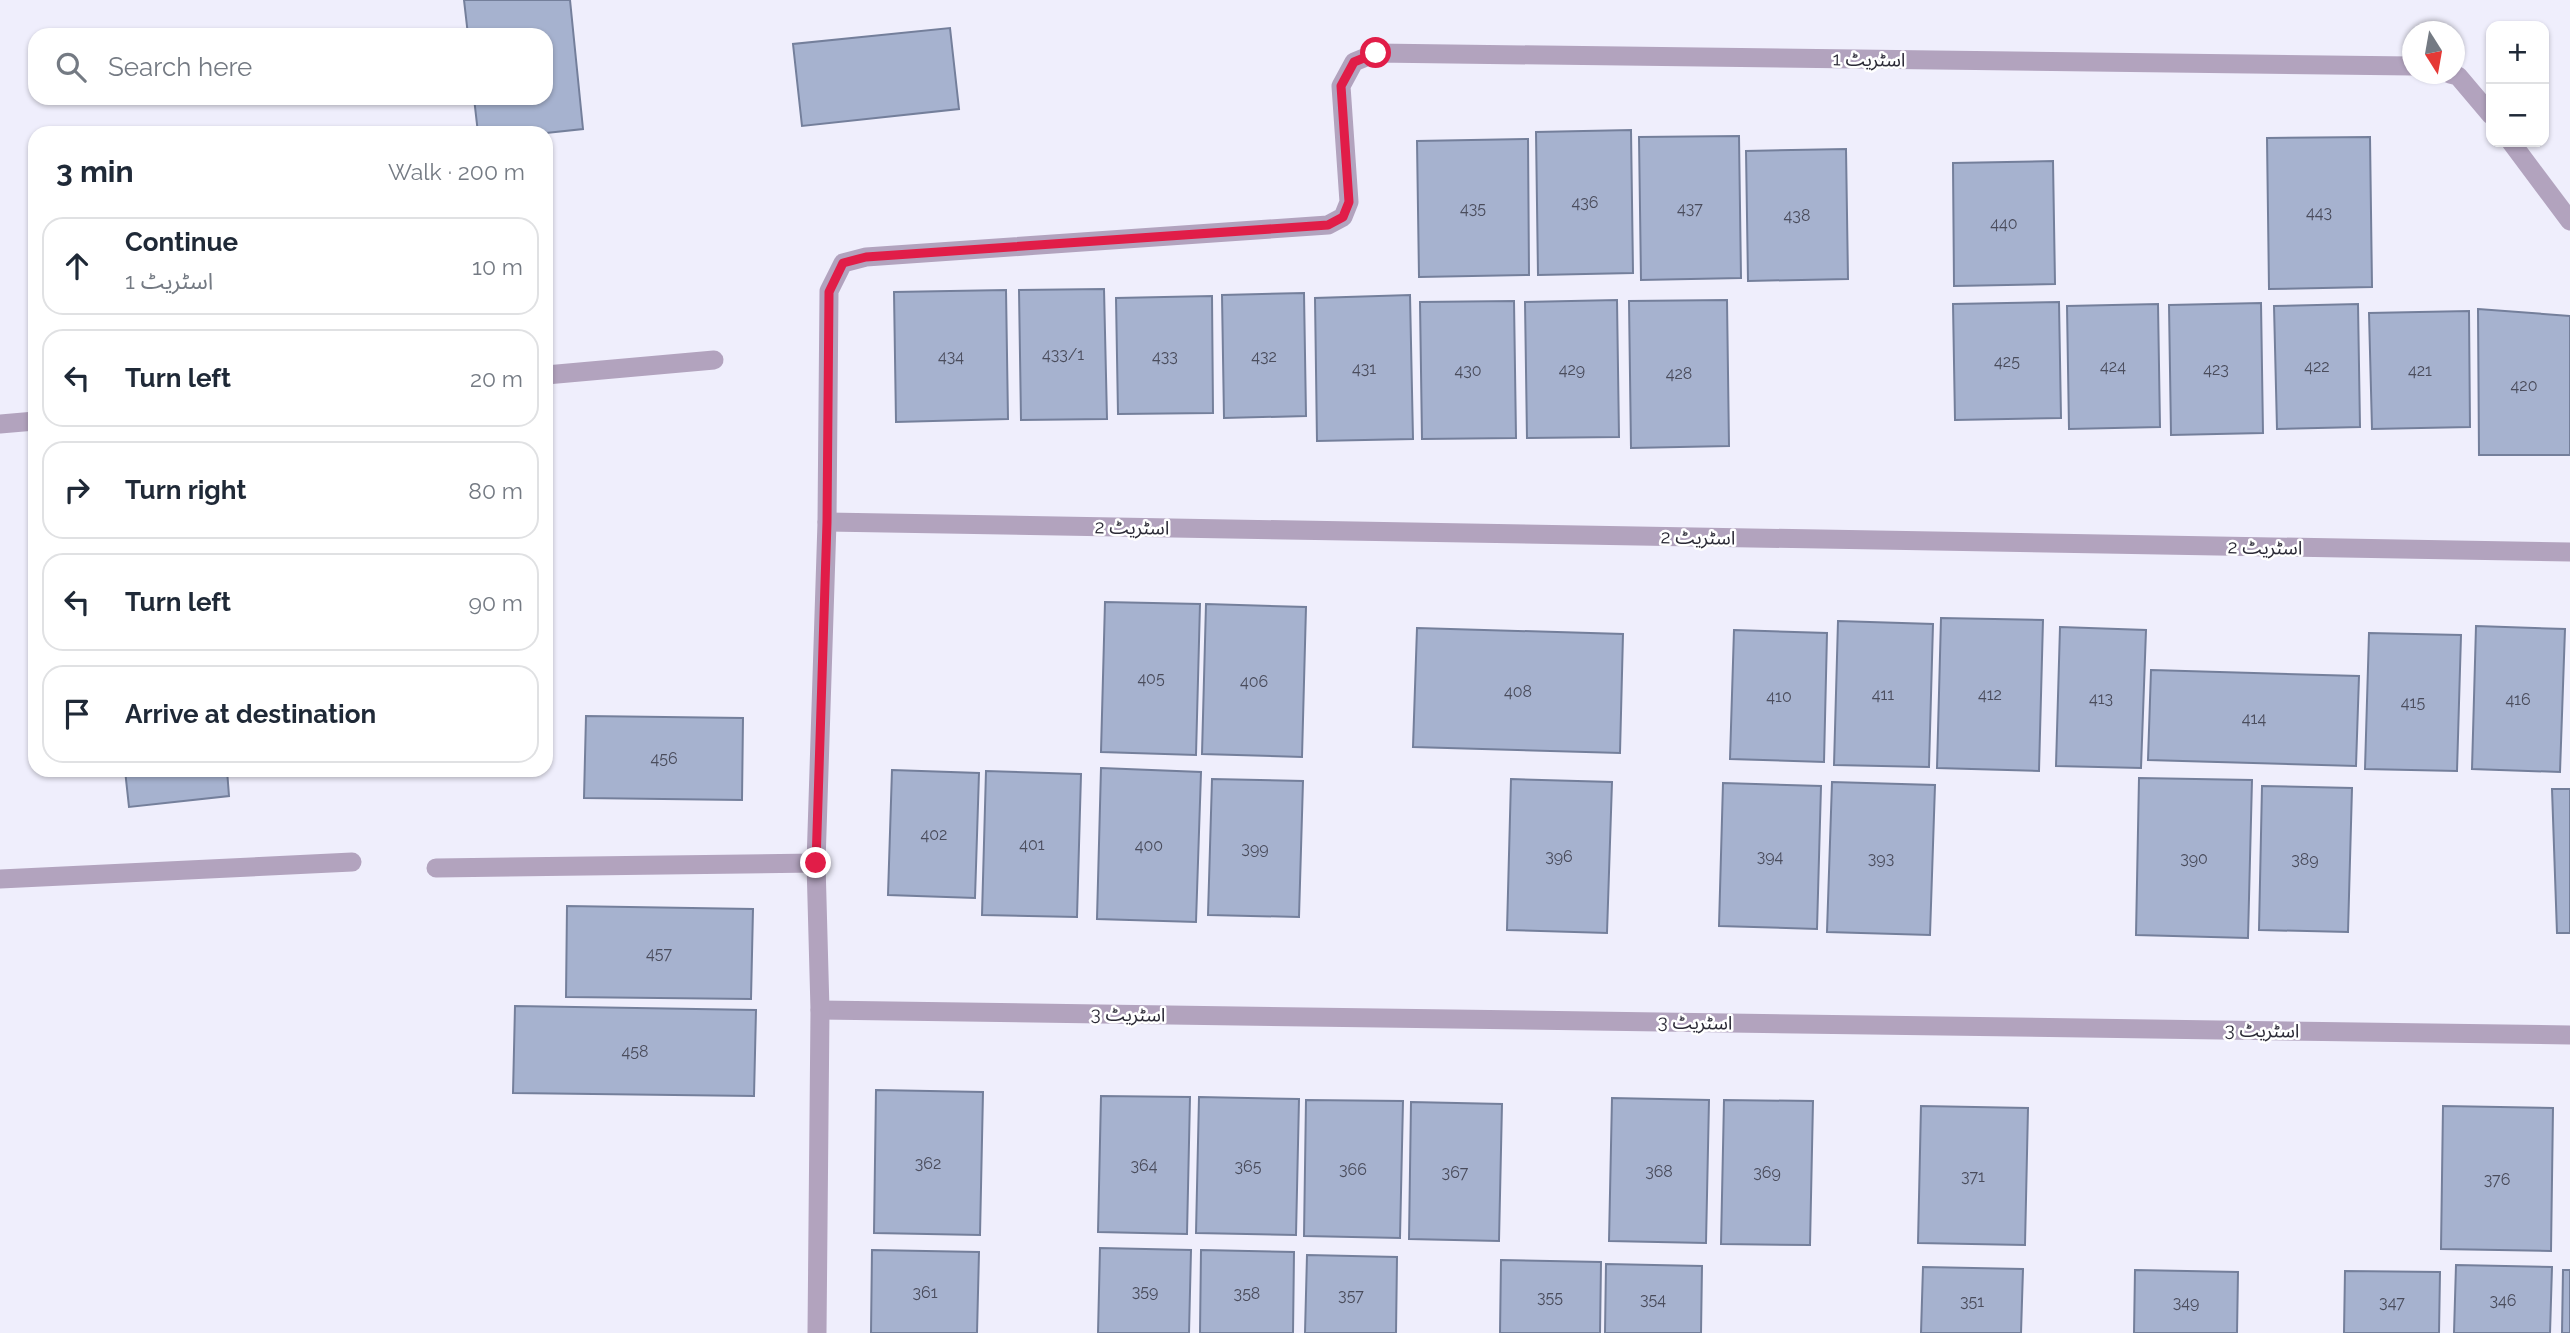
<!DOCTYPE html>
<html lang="en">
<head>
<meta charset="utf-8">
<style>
  :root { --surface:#fff; --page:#f2f2f3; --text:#1f2937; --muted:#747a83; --line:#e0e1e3 }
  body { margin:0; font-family:Raleway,"Noto Sans Arabic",sans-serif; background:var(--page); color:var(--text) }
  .controls { position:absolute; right:21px; top:21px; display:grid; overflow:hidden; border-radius:14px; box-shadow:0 2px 5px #0004 }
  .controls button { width:63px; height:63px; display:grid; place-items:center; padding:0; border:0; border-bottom:2px solid var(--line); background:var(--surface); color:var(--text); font:35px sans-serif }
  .compass { position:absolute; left:2402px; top:21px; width:63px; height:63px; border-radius:50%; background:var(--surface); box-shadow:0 2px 5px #0004; rotate:169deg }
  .stop { position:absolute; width:21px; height:21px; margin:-16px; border:5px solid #e11d48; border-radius:50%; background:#fff }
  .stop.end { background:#e11d48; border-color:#fff; box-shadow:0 2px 7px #0008 }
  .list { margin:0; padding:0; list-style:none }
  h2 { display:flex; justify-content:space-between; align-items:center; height:91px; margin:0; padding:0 28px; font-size:30px }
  h2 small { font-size:23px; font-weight:400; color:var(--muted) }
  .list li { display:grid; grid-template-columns:46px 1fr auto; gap:21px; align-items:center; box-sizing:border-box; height:98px; margin:0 14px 14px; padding:0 14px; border:2px solid var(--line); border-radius:21px }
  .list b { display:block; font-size:26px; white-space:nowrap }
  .list p { margin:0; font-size:23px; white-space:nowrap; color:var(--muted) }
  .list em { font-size:23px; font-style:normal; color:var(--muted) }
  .icon { flex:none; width:38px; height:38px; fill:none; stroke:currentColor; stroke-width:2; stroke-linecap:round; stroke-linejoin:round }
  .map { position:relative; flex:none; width:2570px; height:1333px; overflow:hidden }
  .search { position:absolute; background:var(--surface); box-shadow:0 2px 5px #0004; left:28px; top:28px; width:525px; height:77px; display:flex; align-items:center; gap:18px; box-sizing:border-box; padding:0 24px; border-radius:21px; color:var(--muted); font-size:26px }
  .panel { position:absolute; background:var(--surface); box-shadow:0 2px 5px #0004; left:28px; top:126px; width:525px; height:651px; border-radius:21px }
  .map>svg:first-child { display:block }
</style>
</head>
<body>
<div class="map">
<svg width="2570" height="1333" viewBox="0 0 2570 1333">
  <rect width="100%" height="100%" fill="#efeefc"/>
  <!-- building -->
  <g fill="#a6b2cf" stroke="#747f9b" stroke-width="2">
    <path d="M 464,0 L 570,0 L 583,129 L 546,133 L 478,133 L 474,98 L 546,98 L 546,35 L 468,35 Z"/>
    <path d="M 950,28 L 959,109 L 802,126 L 793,44 Z"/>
    <path d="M 1631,130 L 1633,273 L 1538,275 L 1536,132 Z"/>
    <path d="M 1739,136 L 1741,278 L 1641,280 L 1639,137 Z"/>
    <path d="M 2370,137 L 2372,287 L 2269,289 L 2267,138 Z"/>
    <path d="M 1528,139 L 1529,275 L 1419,277 L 1417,141 Z"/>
    <path d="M 1846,149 L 1848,279 L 1748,281 L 1746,151 Z"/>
    <path d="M 2053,161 L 2055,284 L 1954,286 L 1953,163 Z"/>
    <path d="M 1104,289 L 1107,419 L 1021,420 L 1019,290 Z"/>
    <path d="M 1006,290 L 1008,419 L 896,422 L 894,292 Z"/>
    <path d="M 1304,293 L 1306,416 L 1224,418 L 1222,295 Z"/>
    <path d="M 1410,295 L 1413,439 L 1317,441 L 1315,298 Z"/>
    <path d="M 1212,296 L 1213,413 L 1118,414 L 1116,298 Z"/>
    <path d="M 1617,300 L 1619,437 L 1527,438 L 1525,302 Z"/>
    <path d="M 1727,300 L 1729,446 L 1631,448 L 1629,301 Z"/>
    <path d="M 1514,301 L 1516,438 L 1422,439 L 1420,302 Z"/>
    <path d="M 2059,302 L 2061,418 L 1955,420 L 1953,304 Z"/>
    <path d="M 2261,303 L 2263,433 L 2171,435 L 2169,305 Z"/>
    <path d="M 2158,304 L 2160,427 L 2069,429 L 2067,306 Z"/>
    <path d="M 2358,304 L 2360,427 L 2277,429 L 2274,306 Z"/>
    <path d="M 2478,309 L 2570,316 L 2570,455 L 2479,455 Z"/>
    <path d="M 2469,311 L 2470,427 L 2372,429 L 2369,313 Z"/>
    <path d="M 1105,602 L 1200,604 L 1196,755 L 1101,752 Z"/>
    <path d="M 1206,604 L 1306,607 L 1302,757 L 1202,754 Z"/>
    <path d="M 1941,618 L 2043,620 L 2039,771 L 1937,768 Z"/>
    <path d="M 1838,621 L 1933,624 L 1929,767 L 1834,765 Z"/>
    <path d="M 2476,626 L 2565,629 L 2560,772 L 2472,769 Z"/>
    <path d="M 2060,627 L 2146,630 L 2141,768 L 2056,766 Z"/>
    <path d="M 1417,628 L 1623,634 L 1620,753 L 1413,747 Z"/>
    <path d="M 1734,630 L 1827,633 L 1824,762 L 1730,759 Z"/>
    <path d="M 2369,633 L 2461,635 L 2457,771 L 2365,769 Z"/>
    <path d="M 2151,670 L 2359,676 L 2356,766 L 2148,760 Z"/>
    <path d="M 586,716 L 743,718 L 742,800 L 584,798 Z"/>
    <path d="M 1101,768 L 1201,772 L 1196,922 L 1097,919 Z"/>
    <path d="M 125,770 L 227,770 L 229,796 L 129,807 Z"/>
    <path d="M 892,770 L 979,773 L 975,898 L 888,895 Z"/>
    <path d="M 986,771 L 1081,774 L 1077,917 L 982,915 Z"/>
    <path d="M 2139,778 L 2252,780 L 2248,938 L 2136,935 Z"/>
    <path d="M 1212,779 L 1303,781 L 1299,917 L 1208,915 Z"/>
    <path d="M 1511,779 L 1612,782 L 1607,933 L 1507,930 Z"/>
    <path d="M 1832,782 L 1935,785 L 1930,935 L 1827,932 Z"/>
    <path d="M 1723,783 L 1821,786 L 1817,929 L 1719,926 Z"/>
    <path d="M 2262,786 L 2352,788 L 2348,932 L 2259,930 Z"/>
    <path d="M 2552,789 L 2570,789 L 2570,933 L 2557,933 Z"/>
    <path d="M 567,906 L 753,909 L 751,999 L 566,997 Z"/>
    <path d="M 515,1006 L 756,1010 L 754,1096 L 513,1093 Z"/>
    <path d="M 876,1090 L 983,1092 L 980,1235 L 874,1233 Z"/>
    <path d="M 1101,1096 L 1190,1097 L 1187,1234 L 1098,1232 Z"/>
    <path d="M 1199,1097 L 1299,1099 L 1296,1235 L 1196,1233 Z"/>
    <path d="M 1612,1098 L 1709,1100 L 1706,1243 L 1609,1241 Z"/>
    <path d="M 1306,1100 L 1403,1101 L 1400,1238 L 1304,1236 Z"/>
    <path d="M 1724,1100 L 1813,1101 L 1810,1245 L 1721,1244 Z"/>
    <path d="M 1411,1102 L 1502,1104 L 1499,1241 L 1409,1239 Z"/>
    <path d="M 1921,1106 L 2028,1108 L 2025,1245 L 1918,1243 Z"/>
    <path d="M 2443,1106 L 2553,1108 L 2551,1251 L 2441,1249 Z"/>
    <path d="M 1100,1248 L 1191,1250 L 1189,1333 L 1098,1333 Z"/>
    <path d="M 872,1250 L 979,1252 L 977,1333 L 871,1333 Z"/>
    <path d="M 1201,1250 L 1294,1252 L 1293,1333 L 1200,1333 Z"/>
    <path d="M 1307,1255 L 1397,1257 L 1396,1333 L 1305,1333 Z"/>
    <path d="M 1501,1260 L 1601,1262 L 1600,1333 L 1500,1333 Z"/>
    <path d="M 1606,1264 L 1702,1266 L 1701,1333 L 1605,1333 Z"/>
    <path d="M 2456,1265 L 2552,1267 L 2550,1333 L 2454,1333 Z"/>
    <path d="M 1923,1267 L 2023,1269 L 2021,1333 L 1921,1333 Z"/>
    <path d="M 2135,1270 L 2238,1272 L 2237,1333 L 2134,1333 Z"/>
    <path d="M 2563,1270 L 2570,1270 L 2570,1333 L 2562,1333 Z"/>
    <path d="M 2345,1271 L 2440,1272 L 2439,1333 L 2344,1333 Z"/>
  </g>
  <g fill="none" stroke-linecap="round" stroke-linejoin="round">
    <!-- minor -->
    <g stroke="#b2a3be" stroke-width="19">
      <path d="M 2450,74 L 2458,76 L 2491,115"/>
      <path d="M 2511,142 L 2570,221"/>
      <path d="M 546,375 L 714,360"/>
      <path d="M 0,424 L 35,421"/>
      <path d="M 827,522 L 2570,552"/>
      <path d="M 436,868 L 816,863"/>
      <path d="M 0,879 L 352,862"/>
      <path d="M 820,1010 L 2570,1035"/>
      <path d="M 817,1333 L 820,1010 L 816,863 L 827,522 L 829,291 L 843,263 L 866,257 L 1328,225 L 1343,217 L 1349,202 L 1341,86 L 1354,62 L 1376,53 L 2412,66"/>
    </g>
  </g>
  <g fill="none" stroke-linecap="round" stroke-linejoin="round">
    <!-- route -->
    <path stroke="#e11d48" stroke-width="9" d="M 816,863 L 827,522 L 829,292 L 843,263 L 866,257 L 1328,225 L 1343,217 L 1349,202 L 1341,86 L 1354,62 L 1376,53"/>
  </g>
  <g text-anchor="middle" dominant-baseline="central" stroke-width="5" stroke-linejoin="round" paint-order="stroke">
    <!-- number labels -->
    <g font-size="16" fill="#4a4c5c">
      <text x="1585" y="202">436</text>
      <text x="1473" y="208">435</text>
      <text x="1690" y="208">437</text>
      <text x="2319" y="212">443</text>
      <text x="1797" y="215">438</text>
      <text x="2004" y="223">440</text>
      <text x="1063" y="354">433/1</text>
      <text x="951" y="356">434</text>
      <text x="1165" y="356">433</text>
      <text x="1264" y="356">432</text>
      <text x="2007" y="361">425</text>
      <text x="2113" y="366">424</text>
      <text x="2317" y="366">422</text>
      <text x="1364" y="368">431</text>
      <text x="1572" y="369">429</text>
      <text x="2216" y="369">423</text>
      <text x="1468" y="370">430</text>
      <text x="2420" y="370">421</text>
      <text x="1679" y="373">428</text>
      <text x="2524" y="385">420</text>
      <text x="1151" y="678">405</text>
      <text x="1254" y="681">406</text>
      <text x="1518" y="691">408</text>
      <text x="1883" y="694">411</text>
      <text x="1990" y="694">412</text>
      <text x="1779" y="696">410</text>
      <text x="2101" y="698">413</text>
      <text x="2518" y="699">416</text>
      <text x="2413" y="702">415</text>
      <text x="2254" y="718">414</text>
      <text x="664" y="758">456</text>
      <text x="934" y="834">402</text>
      <text x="1032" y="844">401</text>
      <text x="1149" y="845">400</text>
      <text x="1255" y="848">399</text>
      <text x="1559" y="856">396</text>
      <text x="1770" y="856">394</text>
      <text x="1881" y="858">393</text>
      <text x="2194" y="858">390</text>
      <text x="2305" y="859">389</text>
      <text x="659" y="953">457</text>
      <text x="635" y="1051">458</text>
      <text x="928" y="1163">362</text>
      <text x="1144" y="1165">364</text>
      <text x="1248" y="1166">365</text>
      <text x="1353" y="1169">366</text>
      <text x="1659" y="1171">368</text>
      <text x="1455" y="1172">367</text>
      <text x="1767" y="1172">369</text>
      <text x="1973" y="1176">371</text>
      <text x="2497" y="1179">376</text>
      <text x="1145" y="1291">359</text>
      <text x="925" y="1292">361</text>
      <text x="1247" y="1293">358</text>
      <text x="1351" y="1295">357</text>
      <text x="1550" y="1297">355</text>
      <text x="1653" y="1299">354</text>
      <text x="2503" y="1300">346</text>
      <text x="1972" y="1301">351</text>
      <text x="2186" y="1302">349</text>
      <text x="2392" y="1302">347</text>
    </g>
    <!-- street labels -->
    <g font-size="19" fill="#2b2a36" stroke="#fff">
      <text transform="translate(1869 59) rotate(1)">اسٹریٹ 1</text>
      <text transform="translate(1132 527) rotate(1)">اسٹریٹ 2</text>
      <text transform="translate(1698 537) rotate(1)">اسٹریٹ 2</text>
      <text transform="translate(2265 547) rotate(1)">اسٹریٹ 2</text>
      <text transform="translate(1128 1014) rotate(1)">اسٹریٹ 3</text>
      <text transform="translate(1695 1022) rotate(1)">اسٹریٹ 3</text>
      <text transform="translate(2262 1030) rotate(1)">اسٹریٹ 3</text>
    </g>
  </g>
</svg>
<div class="controls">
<button>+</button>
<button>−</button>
</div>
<svg class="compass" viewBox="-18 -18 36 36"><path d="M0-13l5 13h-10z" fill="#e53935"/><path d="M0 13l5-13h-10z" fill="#747a83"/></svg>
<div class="stop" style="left:1376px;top:53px"></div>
<div class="stop end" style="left:816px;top:863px"></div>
<div class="search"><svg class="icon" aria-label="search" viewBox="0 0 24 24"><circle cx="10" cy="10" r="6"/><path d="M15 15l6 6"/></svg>Search here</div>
<section class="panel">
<h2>3 min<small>Walk · 200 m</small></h2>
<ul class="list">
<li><svg class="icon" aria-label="ahead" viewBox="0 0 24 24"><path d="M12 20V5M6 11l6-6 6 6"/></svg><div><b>Continue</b><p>اسٹریٹ 1</p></div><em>10 m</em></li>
<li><svg class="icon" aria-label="left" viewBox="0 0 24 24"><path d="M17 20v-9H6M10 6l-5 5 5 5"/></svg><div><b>Turn left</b></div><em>20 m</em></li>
<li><svg class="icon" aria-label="right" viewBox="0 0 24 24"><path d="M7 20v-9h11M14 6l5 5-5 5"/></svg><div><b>Turn right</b></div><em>80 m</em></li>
<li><svg class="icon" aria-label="left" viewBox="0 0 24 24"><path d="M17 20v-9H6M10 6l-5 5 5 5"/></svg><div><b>Turn left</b></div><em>90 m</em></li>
<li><svg class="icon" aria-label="arrive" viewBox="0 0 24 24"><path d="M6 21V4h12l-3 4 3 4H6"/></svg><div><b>Arrive at destination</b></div></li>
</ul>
</section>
</div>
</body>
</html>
